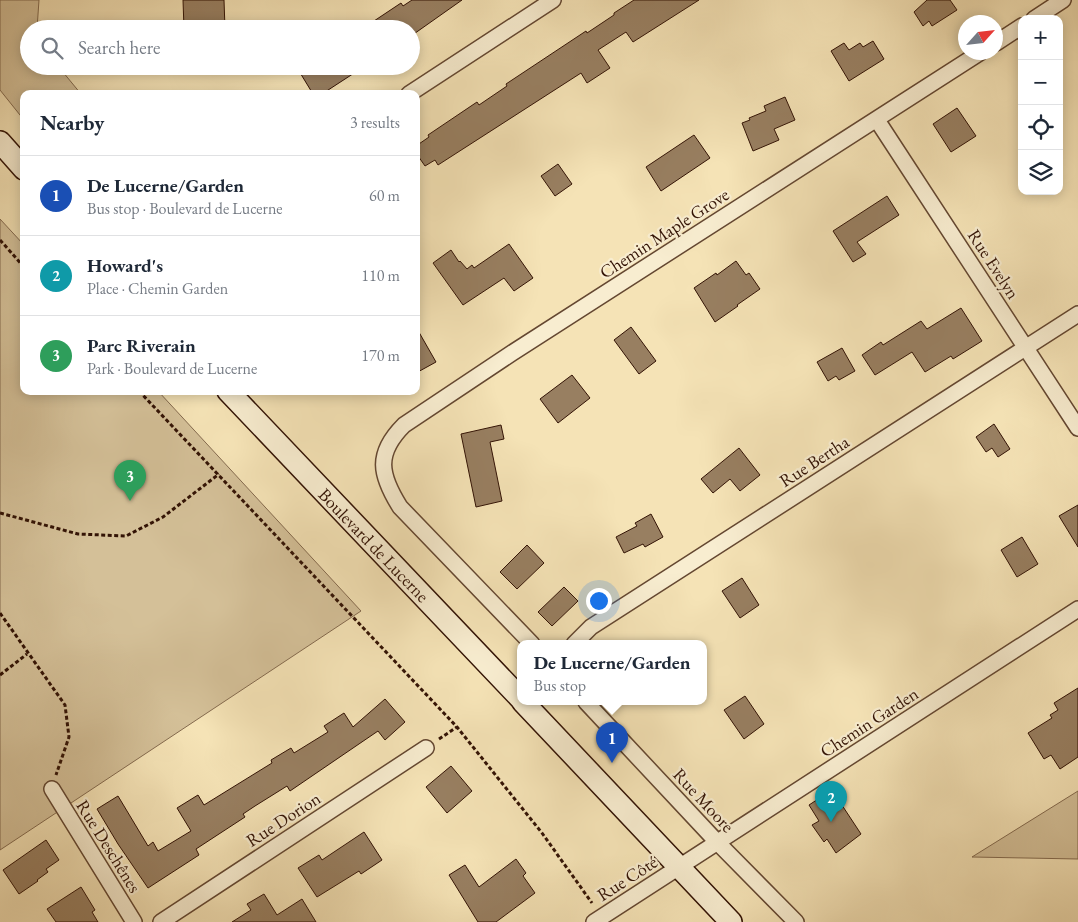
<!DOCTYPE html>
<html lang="en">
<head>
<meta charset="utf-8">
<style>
  :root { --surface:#fff; --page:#f2f2f3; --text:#1f2937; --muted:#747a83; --line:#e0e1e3; --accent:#8f2418 }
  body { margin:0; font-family:"EB Garamond",serif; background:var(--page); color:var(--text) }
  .controls { position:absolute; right:15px; top:15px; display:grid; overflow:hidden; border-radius:10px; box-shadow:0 2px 12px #0003 }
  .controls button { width:45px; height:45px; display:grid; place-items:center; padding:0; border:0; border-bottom:1px solid var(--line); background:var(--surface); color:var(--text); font:25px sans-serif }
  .compass { position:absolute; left:958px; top:15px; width:45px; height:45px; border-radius:50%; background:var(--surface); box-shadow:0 2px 12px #0003; rotate:63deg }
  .you { position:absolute; left:598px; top:600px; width:18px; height:18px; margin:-12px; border:4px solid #fff; border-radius:50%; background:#1a73e8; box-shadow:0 0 0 8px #1a73e833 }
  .badge { display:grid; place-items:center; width:32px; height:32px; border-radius:50%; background:var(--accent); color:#fff; font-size:16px; font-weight:700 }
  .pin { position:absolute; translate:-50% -41px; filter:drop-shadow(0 1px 2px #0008) }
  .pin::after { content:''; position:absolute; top:26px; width:18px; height:15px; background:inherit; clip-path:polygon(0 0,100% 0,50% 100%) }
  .popup { position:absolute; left:517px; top:640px; width:190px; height:65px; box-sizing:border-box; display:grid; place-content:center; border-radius:10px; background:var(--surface); filter:drop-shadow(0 1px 4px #0005); font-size:16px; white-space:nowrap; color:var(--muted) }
  .popup b { font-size:19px; color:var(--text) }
  .popup::after { content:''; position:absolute; left:50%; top:100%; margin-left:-10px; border:10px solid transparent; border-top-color:var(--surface) }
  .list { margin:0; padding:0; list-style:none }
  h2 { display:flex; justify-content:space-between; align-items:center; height:65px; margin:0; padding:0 20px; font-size:21px }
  h2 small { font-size:16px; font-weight:400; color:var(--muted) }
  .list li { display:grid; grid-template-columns:32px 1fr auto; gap:15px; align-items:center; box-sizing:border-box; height:80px; padding:0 20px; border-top:1px solid var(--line) }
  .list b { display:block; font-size:19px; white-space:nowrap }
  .list p { margin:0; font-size:16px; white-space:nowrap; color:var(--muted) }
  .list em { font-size:16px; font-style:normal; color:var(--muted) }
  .icon { flex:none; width:28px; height:28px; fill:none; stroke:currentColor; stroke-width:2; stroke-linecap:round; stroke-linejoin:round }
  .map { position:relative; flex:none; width:1078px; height:922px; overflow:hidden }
  .search { position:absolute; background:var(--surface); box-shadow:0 2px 12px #0003; left:20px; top:20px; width:400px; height:55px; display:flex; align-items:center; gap:12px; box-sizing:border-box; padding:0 18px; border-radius:28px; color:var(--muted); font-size:19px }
  .panel { position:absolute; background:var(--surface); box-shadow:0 2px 12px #0003; left:20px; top:90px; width:400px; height:305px; border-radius:10px }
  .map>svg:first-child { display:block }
</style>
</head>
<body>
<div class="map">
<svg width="1078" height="922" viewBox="0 0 1078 922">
  <rect width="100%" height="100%" fill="#f5e3b6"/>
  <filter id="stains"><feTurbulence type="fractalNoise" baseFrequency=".004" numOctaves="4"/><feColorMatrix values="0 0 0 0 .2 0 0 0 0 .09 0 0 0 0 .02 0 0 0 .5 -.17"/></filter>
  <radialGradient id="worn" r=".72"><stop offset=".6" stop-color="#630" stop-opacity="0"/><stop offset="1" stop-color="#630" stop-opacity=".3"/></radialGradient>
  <!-- green -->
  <g fill="#d4c098" stroke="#846a4e">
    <path d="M 0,0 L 39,0 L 37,29 L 29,29 L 29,66 L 58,66 L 81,94 L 24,94 L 24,120 L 0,90 Z"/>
    <path d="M 0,219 L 24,245 L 24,391 L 158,391 L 361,611 L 0,850 Z"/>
    <path d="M 1078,791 L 1078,859 L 972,857 Z"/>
  </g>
  <!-- building -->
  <g fill="#987f61" stroke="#331305">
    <path d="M 183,0 L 224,0 L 225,29 L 184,29 Z"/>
    <path d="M 412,0 L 462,0 L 411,36 L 411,29 L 362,29 L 401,3 L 403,6 Z"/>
    <path d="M 634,0 L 699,0 L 633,42 L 626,32 L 598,50 L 610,68 L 587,83 L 581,73 L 438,165 L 435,160 L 425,166 L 416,153 L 416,146 L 429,137 L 428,135 L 477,102 L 479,105 L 507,86 L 506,84 L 586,31 L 587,33 L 614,15 L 614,13 Z"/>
    <path d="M 927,0 L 950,0 L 957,10 L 932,26 L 929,21 L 923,26 L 914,12 Z"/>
    <path d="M 873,41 L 884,59 L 849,81 L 831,51 L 844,43 L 849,50 L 860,43 L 863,47 Z"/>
    <path d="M 307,66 L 365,66 L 322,94 L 313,94 L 299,71 Z"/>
    <path d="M 785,97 L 795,120 L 774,129 L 779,140 L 753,151 L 742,123 L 750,120 L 749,118 L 766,111 L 764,106 Z"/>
    <path d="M 957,108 L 976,136 L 951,152 L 933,124 Z"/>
    <path d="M 694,135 L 710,158 L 661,191 L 646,167 Z"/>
    <path d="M 558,164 L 572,184 L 555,196 L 541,176 Z"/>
    <path d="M 887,196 L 899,215 L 857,242 L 866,254 L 853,262 L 833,231 Z"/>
    <path d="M 509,244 L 533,278 L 514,291 L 504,278 L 463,305 L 433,263 L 451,250 L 459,262 L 460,261 L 467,269 L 472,265 L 474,268 Z"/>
    <path d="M 736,261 L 746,275 L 749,273 L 760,289 L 737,305 L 738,306 L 715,322 L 694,288 L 716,273 L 717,275 Z"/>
    <path d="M 961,308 L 982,341 L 953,359 L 951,356 L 925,372 L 912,352 L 875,375 L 862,355 L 881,342 L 883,345 L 921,321 L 927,329 Z"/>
    <path d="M 416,327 L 436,362 L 416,373 Z"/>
    <path d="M 631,327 L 656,361 L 639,374 L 614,340 Z"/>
    <path d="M 842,348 L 855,371 L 839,380 L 836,376 L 828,381 L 817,362 Z"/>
    <path d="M 572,375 L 590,398 L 558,423 L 540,399 Z"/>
    <path d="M 994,424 L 1010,449 L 998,457 L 992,448 L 986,452 L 976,437 Z"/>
    <path d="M 501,425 L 504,439 L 490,442 L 502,501 L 476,507 L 461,434 Z"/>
    <path d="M 739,448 L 760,475 L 740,491 L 730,479 L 713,493 L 701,479 Z"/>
    <path d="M 1078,505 L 1078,547 L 1059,516 Z"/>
    <path d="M 651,514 L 663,537 L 645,547 L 643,544 L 624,553 L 616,537 L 637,526 L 635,523 Z"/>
    <path d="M 1022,537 L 1038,564 L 1017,577 L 1001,550 Z"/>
    <path d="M 527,545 L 544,563 L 517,589 L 500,572 Z"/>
    <path d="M 742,578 L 759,605 L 740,618 L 722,591 Z"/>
    <path d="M 564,587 L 578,601 L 552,626 L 538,612 Z"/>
    <path d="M 1078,688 L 1078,757 L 1060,769 L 1051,755 L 1044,759 L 1028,733 L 1052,718 L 1050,715 L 1058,710 L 1054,703 Z"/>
    <path d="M 745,696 L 764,724 L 744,739 L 724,710 Z"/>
    <path d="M 385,699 L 405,722 L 385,740 L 378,731 L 290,791 L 287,786 L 255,806 L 243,814 L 245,817 L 196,849 L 199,855 L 148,888 L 118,844 L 97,809 L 118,796 L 148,846 L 153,842 L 158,851 L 191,831 L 177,808 L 198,795 L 204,805 L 272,763 L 271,760 L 291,748 L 294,753 L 328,732 L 324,726 L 344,713 L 353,727 Z"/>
    <path d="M 451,766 L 472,791 L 447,813 L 426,787 Z"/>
    <path d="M 832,790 L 861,834 L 836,853 L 827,839 L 824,842 L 812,825 L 819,821 L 809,805 Z"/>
    <path d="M 364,832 L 382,860 L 361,874 L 359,871 L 317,897 L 298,868 L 319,855 L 322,860 Z"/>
    <path d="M 46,840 L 59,860 L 46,869 L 48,872 L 37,880 L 38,881 L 19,894 L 3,870 Z"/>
    <path d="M 516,859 L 526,873 L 523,876 L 535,893 L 496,922 L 478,922 L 449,875 L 465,865 L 479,887 Z"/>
    <path d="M 81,887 L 95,910 L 92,912 L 98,922 L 56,922 L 47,909 Z"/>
    <path d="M 264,894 L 277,915 L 302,899 L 316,922 L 232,922 L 251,910 L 247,904 Z"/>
  </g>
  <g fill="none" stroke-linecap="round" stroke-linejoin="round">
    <!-- street casing -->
    <g stroke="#644731" stroke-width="18">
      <g id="street">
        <path d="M 1034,19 L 1063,0"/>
        <path d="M 996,43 L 1022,26"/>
        <path d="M 409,94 L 553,0"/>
        <path d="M 877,120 L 1078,428"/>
        <path d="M 532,644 L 400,507 C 380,475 375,454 404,425 L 512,353 L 981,52"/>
        <path d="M 574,644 L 591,627 L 1078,314"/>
        <path d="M 586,702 L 717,842 L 796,922"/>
        <path d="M 52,789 L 134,922"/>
        <path d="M 161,922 L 426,748"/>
        <path d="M 594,922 L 1078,609"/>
      </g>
    </g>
    <!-- secondary casing -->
    <g stroke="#331305" stroke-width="24">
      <g id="secondary">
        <path d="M 0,142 L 24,169"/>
        <path d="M 228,391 L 521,699"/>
        <path d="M 523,702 L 731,922"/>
      </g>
    </g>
    <!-- path -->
    <g stroke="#331305" stroke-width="3" stroke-dasharray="4 2.5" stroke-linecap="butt">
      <path d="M 0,240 L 24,267"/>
      <path d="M 139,391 L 457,727 L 542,833 L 592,903"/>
      <path d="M 0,513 L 78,534 L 126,536 L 163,517 L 219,474"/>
      <path d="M 0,613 L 65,705 L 69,737 L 56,775"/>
      <path d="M 0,675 L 27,654"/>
      <path d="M 439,739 L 457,727"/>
    </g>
    <!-- street -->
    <use href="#street" stroke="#f8edd0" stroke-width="15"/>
    <!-- secondary -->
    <use href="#secondary" stroke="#f8edd0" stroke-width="21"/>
  </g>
  <g text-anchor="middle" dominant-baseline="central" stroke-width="4.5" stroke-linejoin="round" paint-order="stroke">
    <!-- street labels -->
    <g font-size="18" fill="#331305" stroke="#f8edd0">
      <text transform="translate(664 233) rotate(-33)">Chemin Maple Grove</text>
      <text transform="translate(994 264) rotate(57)">Rue Evelyn</text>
      <text transform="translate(814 461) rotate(-33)">Rue Bertha</text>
      <text transform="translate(374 545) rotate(46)">Boulevard de Lucerne</text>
      <text transform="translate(869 722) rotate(-33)">Chemin Garden</text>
      <text transform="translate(704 800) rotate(47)">Rue Moore</text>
      <text transform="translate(283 819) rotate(-33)">Rue Dorion</text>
      <text transform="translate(109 846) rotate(58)">Rue Deschênes</text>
      <text transform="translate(627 878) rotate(-33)">Rue Côté</text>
    </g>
  </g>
  <rect width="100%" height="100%" filter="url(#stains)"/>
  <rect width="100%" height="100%" fill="url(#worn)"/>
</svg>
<div class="controls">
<button>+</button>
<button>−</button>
<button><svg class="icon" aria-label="locate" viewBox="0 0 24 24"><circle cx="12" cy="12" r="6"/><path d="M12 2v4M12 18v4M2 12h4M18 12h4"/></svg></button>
<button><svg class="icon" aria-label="layers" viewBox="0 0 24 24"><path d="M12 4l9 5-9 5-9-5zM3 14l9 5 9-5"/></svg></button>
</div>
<svg class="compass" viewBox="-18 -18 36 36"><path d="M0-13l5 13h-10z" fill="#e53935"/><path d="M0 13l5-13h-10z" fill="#747a83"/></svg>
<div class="you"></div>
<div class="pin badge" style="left:612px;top:763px;background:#1a4fb4">1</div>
<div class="popup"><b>De Lucerne/Garden</b>Bus stop</div>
<div class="pin badge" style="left:831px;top:822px;background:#0f9aa8">2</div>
<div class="pin badge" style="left:130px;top:501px;background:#2e9e5b">3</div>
<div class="search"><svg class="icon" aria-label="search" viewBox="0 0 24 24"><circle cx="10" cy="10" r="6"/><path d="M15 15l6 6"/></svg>Search here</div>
<section class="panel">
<h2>Nearby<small>3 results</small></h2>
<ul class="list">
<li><span class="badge" style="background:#1a4fb4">1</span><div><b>De Lucerne/Garden</b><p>Bus stop · Boulevard de Lucerne</p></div><em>60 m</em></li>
<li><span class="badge" style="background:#0f9aa8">2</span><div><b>Howard's</b><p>Place · Chemin Garden</p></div><em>110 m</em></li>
<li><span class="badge" style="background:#2e9e5b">3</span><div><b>Parc Riverain</b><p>Park · Boulevard de Lucerne</p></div><em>170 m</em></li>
</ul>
</section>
</div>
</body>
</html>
